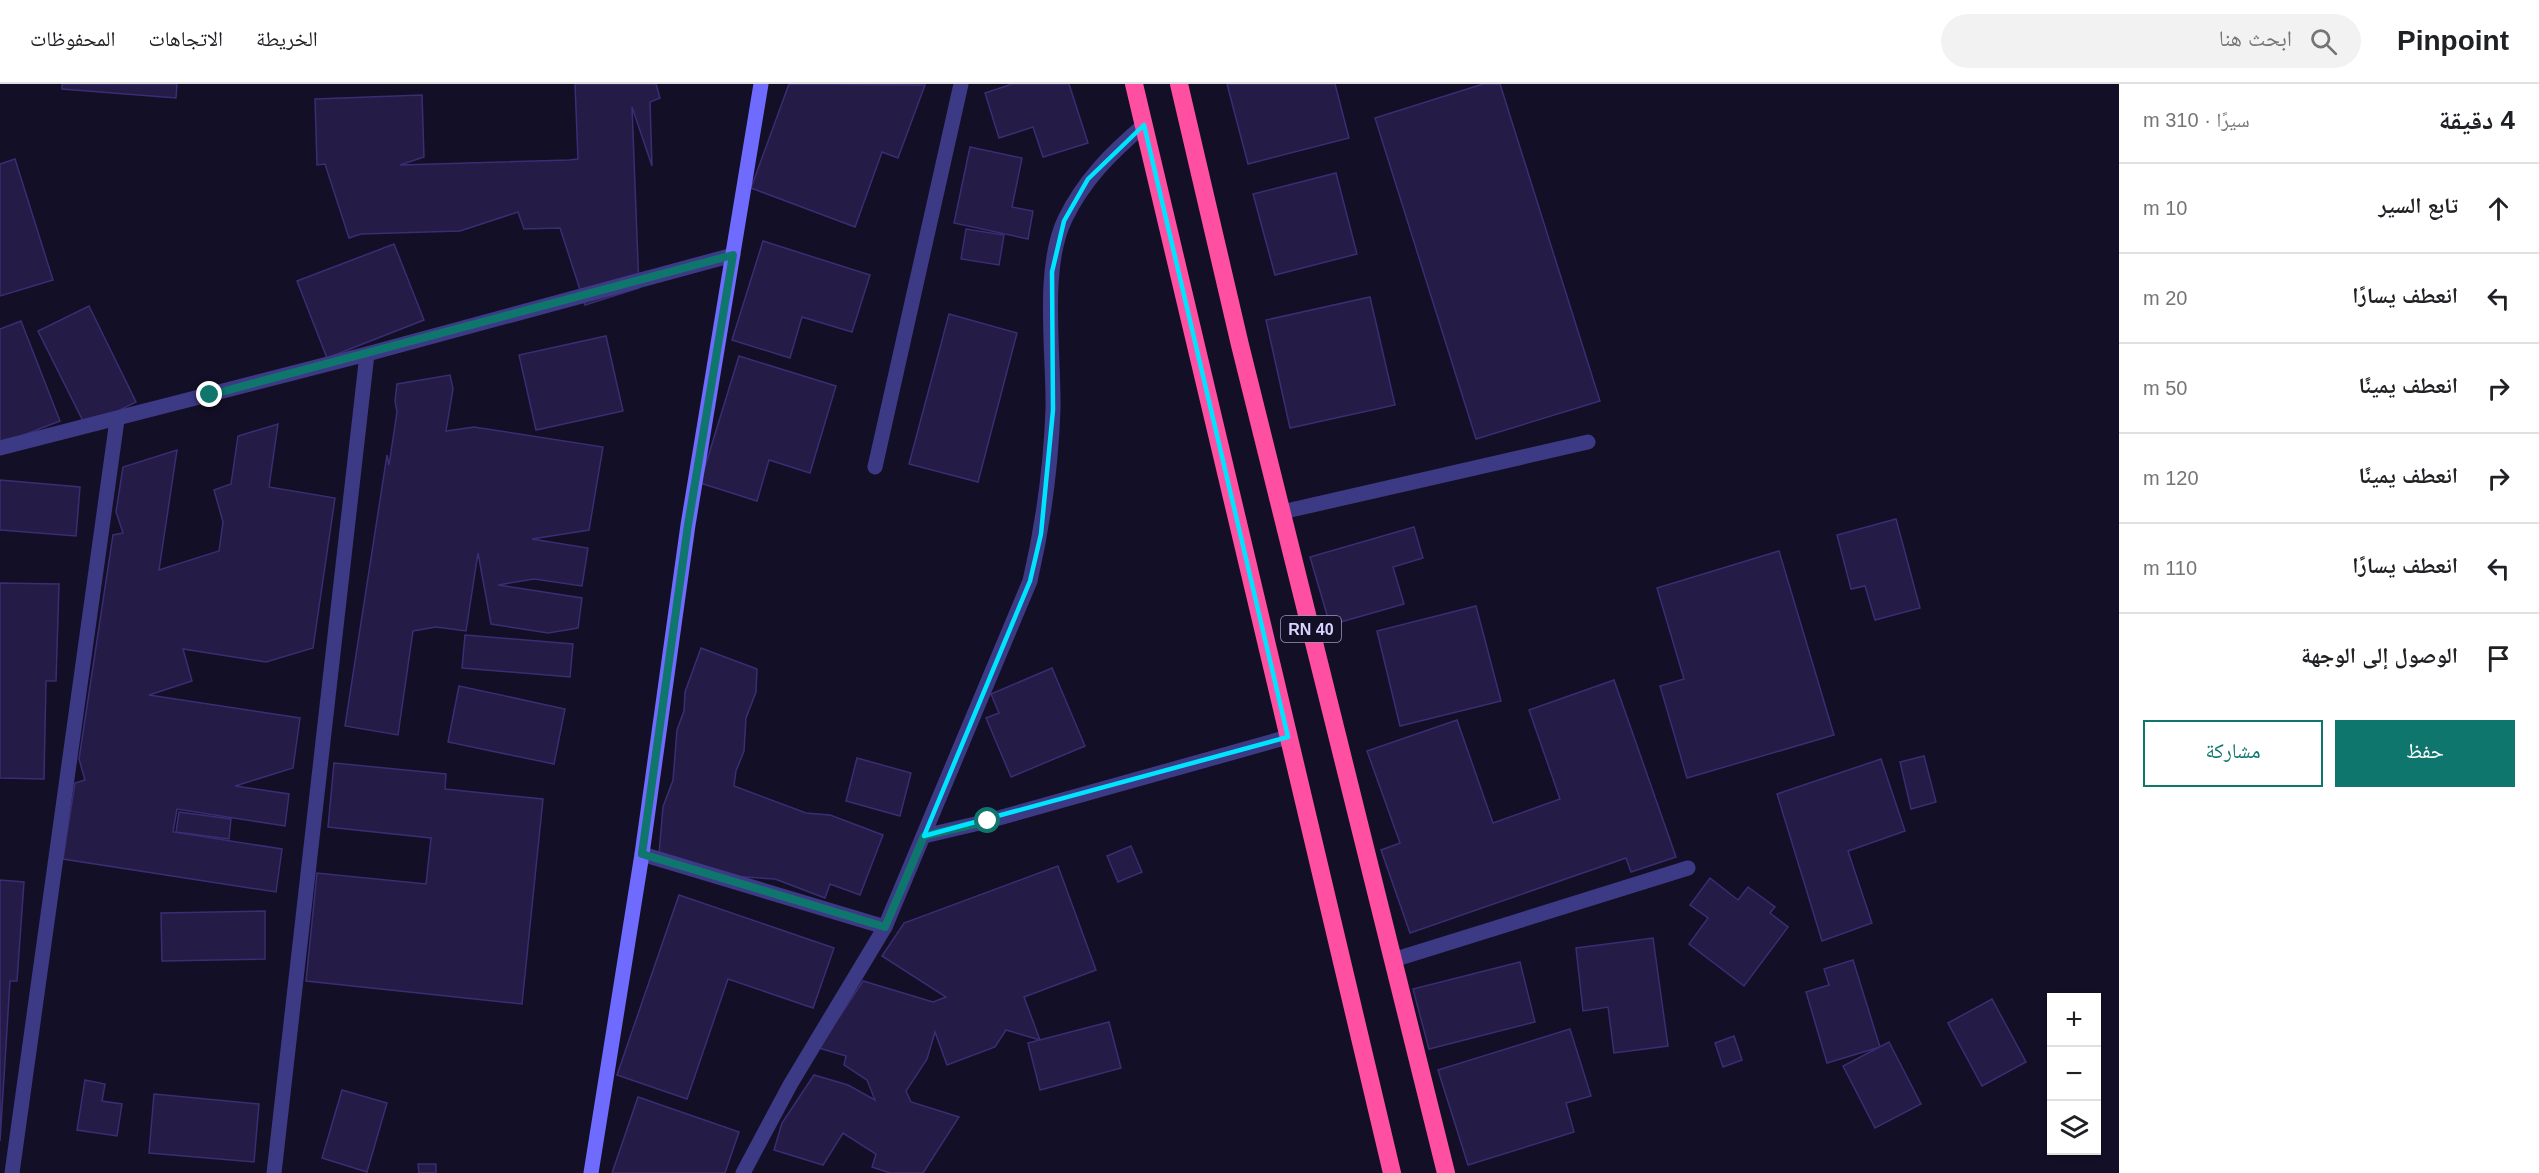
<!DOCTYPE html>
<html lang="ar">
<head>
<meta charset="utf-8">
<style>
  :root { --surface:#fff; --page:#f2f2f2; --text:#202124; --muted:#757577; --line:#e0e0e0; --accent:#0f766e }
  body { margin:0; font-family:Helvetica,"Noto Naskh Arabic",sans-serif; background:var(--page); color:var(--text); direction:rtl }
  .controls { position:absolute; right:18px; bottom:18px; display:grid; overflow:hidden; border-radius:0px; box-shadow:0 2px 4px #0004 }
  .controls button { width:54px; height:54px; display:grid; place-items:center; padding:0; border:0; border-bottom:2px solid var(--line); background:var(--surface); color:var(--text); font:30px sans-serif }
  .stop { position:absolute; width:18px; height:18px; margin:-14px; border:4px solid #0f766e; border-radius:50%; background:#fff }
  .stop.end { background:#0f766e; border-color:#fff; box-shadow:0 2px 6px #0008 }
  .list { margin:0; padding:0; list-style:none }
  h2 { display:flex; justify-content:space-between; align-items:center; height:78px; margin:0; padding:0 24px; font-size:26px }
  h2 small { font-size:20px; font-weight:400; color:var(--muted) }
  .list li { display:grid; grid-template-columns:39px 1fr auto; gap:18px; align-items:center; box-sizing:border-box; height:90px; padding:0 24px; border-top:2px solid var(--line) }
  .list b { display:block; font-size:22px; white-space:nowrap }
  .list em { font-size:20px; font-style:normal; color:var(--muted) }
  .actions { display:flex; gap:12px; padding:18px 24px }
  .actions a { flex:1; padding:14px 0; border:2px solid var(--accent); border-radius:0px; text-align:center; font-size:21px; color:var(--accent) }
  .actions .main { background:var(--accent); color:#fff }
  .icon { flex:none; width:33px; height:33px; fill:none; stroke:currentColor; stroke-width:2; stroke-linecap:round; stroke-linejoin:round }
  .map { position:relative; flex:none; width:2119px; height:1089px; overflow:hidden; direction:ltr }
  header { display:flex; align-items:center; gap:36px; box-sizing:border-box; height:84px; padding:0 30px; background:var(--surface); border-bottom:2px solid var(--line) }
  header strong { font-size:28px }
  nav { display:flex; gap:33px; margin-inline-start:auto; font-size:21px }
  .search { width:420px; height:54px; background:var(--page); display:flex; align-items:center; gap:15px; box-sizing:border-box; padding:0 21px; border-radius:33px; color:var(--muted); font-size:22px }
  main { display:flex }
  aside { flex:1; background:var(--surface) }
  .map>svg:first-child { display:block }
</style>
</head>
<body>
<header>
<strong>Pinpoint</strong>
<div class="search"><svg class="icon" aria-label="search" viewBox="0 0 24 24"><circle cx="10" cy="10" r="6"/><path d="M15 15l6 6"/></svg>ابحث هنا</div>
<nav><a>الخريطة</a><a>الاتجاهات</a><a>المحفوظات</a></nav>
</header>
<main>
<aside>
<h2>4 دقيقة<small>سيرًا · 310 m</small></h2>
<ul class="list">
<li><svg class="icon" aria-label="ahead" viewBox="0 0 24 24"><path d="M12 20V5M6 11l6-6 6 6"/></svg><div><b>تابع السير</b></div><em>10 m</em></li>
<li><svg class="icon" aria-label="left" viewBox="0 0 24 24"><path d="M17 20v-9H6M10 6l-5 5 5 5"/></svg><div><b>انعطف يسارًا</b></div><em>20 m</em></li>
<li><svg class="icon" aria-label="right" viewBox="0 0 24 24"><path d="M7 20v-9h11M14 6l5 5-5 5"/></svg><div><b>انعطف يمينًا</b></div><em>50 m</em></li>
<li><svg class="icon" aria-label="right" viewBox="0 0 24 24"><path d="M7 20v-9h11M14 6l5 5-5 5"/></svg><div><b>انعطف يمينًا</b></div><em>120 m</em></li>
<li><svg class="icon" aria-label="left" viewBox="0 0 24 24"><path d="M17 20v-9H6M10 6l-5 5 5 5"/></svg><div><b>انعطف يسارًا</b></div><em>110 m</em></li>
<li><svg class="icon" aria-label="arrive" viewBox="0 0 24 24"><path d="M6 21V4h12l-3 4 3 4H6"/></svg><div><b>الوصول إلى الوجهة</b></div></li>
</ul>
<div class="actions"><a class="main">حفظ</a><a>مشاركة</a></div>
</aside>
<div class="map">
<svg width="2119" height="1089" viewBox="0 0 2119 1089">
  <rect width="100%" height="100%" fill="#130f26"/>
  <!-- building -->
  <g fill="#241b47" stroke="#3b2d73" stroke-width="1.5">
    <path d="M 62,0 L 177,0 L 176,14 L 62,5 Z"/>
    <path d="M 575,0 L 656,0 L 660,14 L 650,18 L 652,82 L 632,23 L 639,204 L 585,221 L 560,144 L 524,145 L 518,128 L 460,147 L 361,150 L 349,154 L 325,80 L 317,81 L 315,15 L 422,11 L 424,73 L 400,81 L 569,76 L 578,75 Z"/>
    <path d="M 789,0 L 925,1 L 898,74 L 882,68 L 855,143 L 751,104 Z"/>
    <path d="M 1012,0 L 1069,0 L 1088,59 L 1043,73 L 1033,43 L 999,54 L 985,9 Z"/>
    <path d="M 1227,0 L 1335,0 L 1349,54 L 1248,80 Z"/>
    <path d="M 1483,0 L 1500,0 L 1600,317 L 1476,355 L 1375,34 Z"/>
    <path d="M 970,63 L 1022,74 L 1012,123 L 1033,127 L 1028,155 L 954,139 Z"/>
    <path d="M 15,75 L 53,196 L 0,212 L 0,80 Z"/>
    <path d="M 1336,89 L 1357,170 L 1275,191 L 1253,110 Z"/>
    <path d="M 966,145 L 1004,151 L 999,181 L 961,175 Z"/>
    <path d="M 763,157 L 870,191 L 852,248 L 802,233 L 790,274 L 732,256 Z"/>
    <path d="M 394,160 L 424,236 L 327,274 L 297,197 Z"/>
    <path d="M 1370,213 L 1395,321 L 1290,344 L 1266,236 Z"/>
    <path d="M 89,222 L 136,318 L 86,343 L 38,247 Z"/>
    <path d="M 949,230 L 1017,249 L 978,398 L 909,380 Z"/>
    <path d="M 21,237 L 60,337 L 0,360 L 0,245 Z"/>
    <path d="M 606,252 L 623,327 L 536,346 L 519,271 Z"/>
    <path d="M 739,272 L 836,302 L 810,389 L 769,376 L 757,417 L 700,399 Z"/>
    <path d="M 450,291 L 453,305 L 446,347 L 474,343 L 603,363 L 589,446 L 532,455 L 588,464 L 582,502 L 534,495 L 498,501 L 582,514 L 578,544 L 548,549 L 491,540 L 478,469 L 466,547 L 436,543 L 413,547 L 398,651 L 345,642 L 387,371 L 389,381 L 397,328 L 395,317 L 397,300 Z"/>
    <path d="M 278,340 L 269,403 L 335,414 L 313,564 L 266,578 L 183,565 L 192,597 L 149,611 L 300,634 L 293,684 L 235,702 L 289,710 L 285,742 L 177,725 L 173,748 L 282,765 L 276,808 L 63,775 L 75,699 L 85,696 L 79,675 L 113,451 L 123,449 L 116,428 L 123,383 L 177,366 L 159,486 L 219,467 L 223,438 L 214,406 L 231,400 L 238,352 Z"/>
    <path d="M 0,396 L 80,403 L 76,452 L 0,446 Z"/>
    <path d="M 1896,435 L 1920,524 L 1875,536 L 1865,502 L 1851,505 L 1837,451 Z"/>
    <path d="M 1414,443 L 1423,474 L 1393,483 L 1404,520 L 1330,541 L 1310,473 Z"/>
    <path d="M 1779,467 L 1834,651 L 1687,694 L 1660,602 L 1684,595 L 1657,504 Z"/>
    <path d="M 0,499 L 59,500 L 56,597 L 46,597 L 44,695 L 0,694 Z"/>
    <path d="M 1476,522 L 1501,617 L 1400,642 L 1377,547 Z"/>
    <path d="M 465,551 L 573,560 L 570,593 L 462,584 Z"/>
    <path d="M 701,564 L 757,585 L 756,608 L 746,634 L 744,667 L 736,687 L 734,702 L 806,729 L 830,731 L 883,751 L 860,811 L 830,800 L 825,814 L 775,795 L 713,791 L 659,770 L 663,723 L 673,696 L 677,646 L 684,627 L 685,608 Z"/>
    <path d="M 1052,584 L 1085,662 L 1011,693 L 986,634 L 999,629 L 991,610 Z"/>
    <path d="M 1614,596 L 1676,773 L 1631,788 L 1626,774 L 1410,849 L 1381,766 L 1400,759 L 1367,667 L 1457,636 L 1493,739 L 1560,715 L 1529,626 Z"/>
    <path d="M 459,602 L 565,625 L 554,680 L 448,658 Z"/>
    <path d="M 1924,672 L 1936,718 L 1911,725 L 1900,678 Z"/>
    <path d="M 857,674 L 911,689 L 900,732 L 846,717 Z"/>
    <path d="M 1881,675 L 1905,747 L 1848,767 L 1872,839 L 1822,857 L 1777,710 Z"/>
    <path d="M 334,679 L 446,690 L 445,705 L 543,715 L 522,920 L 306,897 L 317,789 L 426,800 L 431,754 L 328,743 Z"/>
    <path d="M 179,728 L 231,735 L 229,755 L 176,748 Z"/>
    <path d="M 1131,762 L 1142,788 L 1118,798 L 1107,772 Z"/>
    <path d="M 1058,782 L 1096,886 L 1024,913 L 1040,956 L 1006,946 L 995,963 L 947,981 L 935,948 L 927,975 L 906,1007 L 911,1018 L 959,1033 L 923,1089 L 890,1089 L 872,1083 L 876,1070 L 843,1049 L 823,1081 L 774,1066 L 782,1039 L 814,991 L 848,1001 L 875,1016 L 867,996 L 844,981 L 846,972 L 819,964 L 863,897 L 933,918 L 946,913 L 882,872 L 904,839 Z"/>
    <path d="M 1710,794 L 1738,816 L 1748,803 L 1775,823 L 1770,829 L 1788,843 L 1744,902 L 1689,860 L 1708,834 L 1690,821 Z"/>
    <path d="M 0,796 L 24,798 L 17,897 L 10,897 L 0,1057 Z"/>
    <path d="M 679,811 L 834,864 L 813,924 L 728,895 L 687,1015 L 617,991 Z"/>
    <path d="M 265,827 L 265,875 L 162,877 L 161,829 Z"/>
    <path d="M 1653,854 L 1668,962 L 1614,969 L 1608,923 L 1583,927 L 1576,864 Z"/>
    <path d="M 1853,876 L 1880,963 L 1827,979 L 1806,908 L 1829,901 L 1824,885 Z"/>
    <path d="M 1520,878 L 1535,938 L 1429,965 L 1413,905 Z"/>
    <path d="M 1992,915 L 2026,978 L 1982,1002 L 1948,939 Z"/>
    <path d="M 1109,938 L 1121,984 L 1040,1006 L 1028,959 Z"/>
    <path d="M 1570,945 L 1591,1012 L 1566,1019 L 1574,1048 L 1468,1081 L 1438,986 Z"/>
    <path d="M 1734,952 L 1742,976 L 1723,983 L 1715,959 Z"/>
    <path d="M 1889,958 L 1921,1020 L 1875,1044 L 1843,982 Z"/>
    <path d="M 85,996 L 105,1000 L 102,1017 L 122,1020 L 117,1052 L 77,1046 Z"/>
    <path d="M 342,1006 L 387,1019 L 367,1088 L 322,1074 Z"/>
    <path d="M 154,1010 L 259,1020 L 254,1078 L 149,1069 Z"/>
    <path d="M 638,1013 L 739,1048 L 725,1089 L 612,1089 Z"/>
    <path d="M 418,1080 L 436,1080 L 436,1089 L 419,1089 Z"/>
  </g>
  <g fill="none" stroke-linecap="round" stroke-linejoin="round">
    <!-- street -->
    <g stroke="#3d3a85" stroke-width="15">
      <path d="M 0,364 L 367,270 L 733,171"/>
      <path d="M 875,383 L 961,0"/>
      <path d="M 1282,428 L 1588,358"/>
      <path d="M 924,752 L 988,737 L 1288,653"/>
      <path d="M 642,770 L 885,843"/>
      <path d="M 1393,876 L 1688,784"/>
      <path d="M 12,1089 L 117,336"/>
      <path d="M 274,1089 L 367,270"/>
      <path d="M 743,1089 L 790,1001 L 885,843 L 1030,497 C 1043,441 1051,382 1053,325 C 1054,269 1041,185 1065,135 C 1084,96 1111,69 1144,41"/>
    </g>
    <!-- secondary -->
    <path stroke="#6f6bff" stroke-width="15" d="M 591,1089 L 642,770 L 688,441 L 761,0"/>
    <!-- highway -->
    <g stroke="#ff4fa3" stroke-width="18">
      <path d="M 1134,0 L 1392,1089"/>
      <path d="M 1179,0 L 1240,261 L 1446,1089"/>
    </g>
  </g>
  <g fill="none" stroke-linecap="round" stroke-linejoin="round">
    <!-- route -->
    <path stroke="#0f766e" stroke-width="8" d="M 210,311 L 733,171 L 688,441 L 642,770 L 885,843 L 924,752 L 988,737"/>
  </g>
  <!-- marked area -->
  <path fill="none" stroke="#00e5ff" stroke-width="4.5" stroke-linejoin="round" d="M 1144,41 L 1288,653 L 924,752 L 1030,497 L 1041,450 L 1053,326 L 1052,188 L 1064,137 L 1088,95 Z"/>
  <g text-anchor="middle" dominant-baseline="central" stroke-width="6" stroke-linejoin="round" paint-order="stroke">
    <!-- shield labels -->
    <rect fill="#130f26" stroke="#9e99be" stroke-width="1.5" x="1281" y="532" width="60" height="26" rx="4.5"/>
    <g font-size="16" font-weight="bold" fill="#d9d4ff">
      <text x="1311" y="545">RN 40</text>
    </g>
  </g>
</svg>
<div class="controls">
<button>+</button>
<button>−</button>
<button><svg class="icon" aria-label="layers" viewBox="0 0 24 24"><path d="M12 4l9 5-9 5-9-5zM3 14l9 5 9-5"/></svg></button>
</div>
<div class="stop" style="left:988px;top:737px"></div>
<div class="stop end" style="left:210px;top:311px"></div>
</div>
</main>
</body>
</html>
